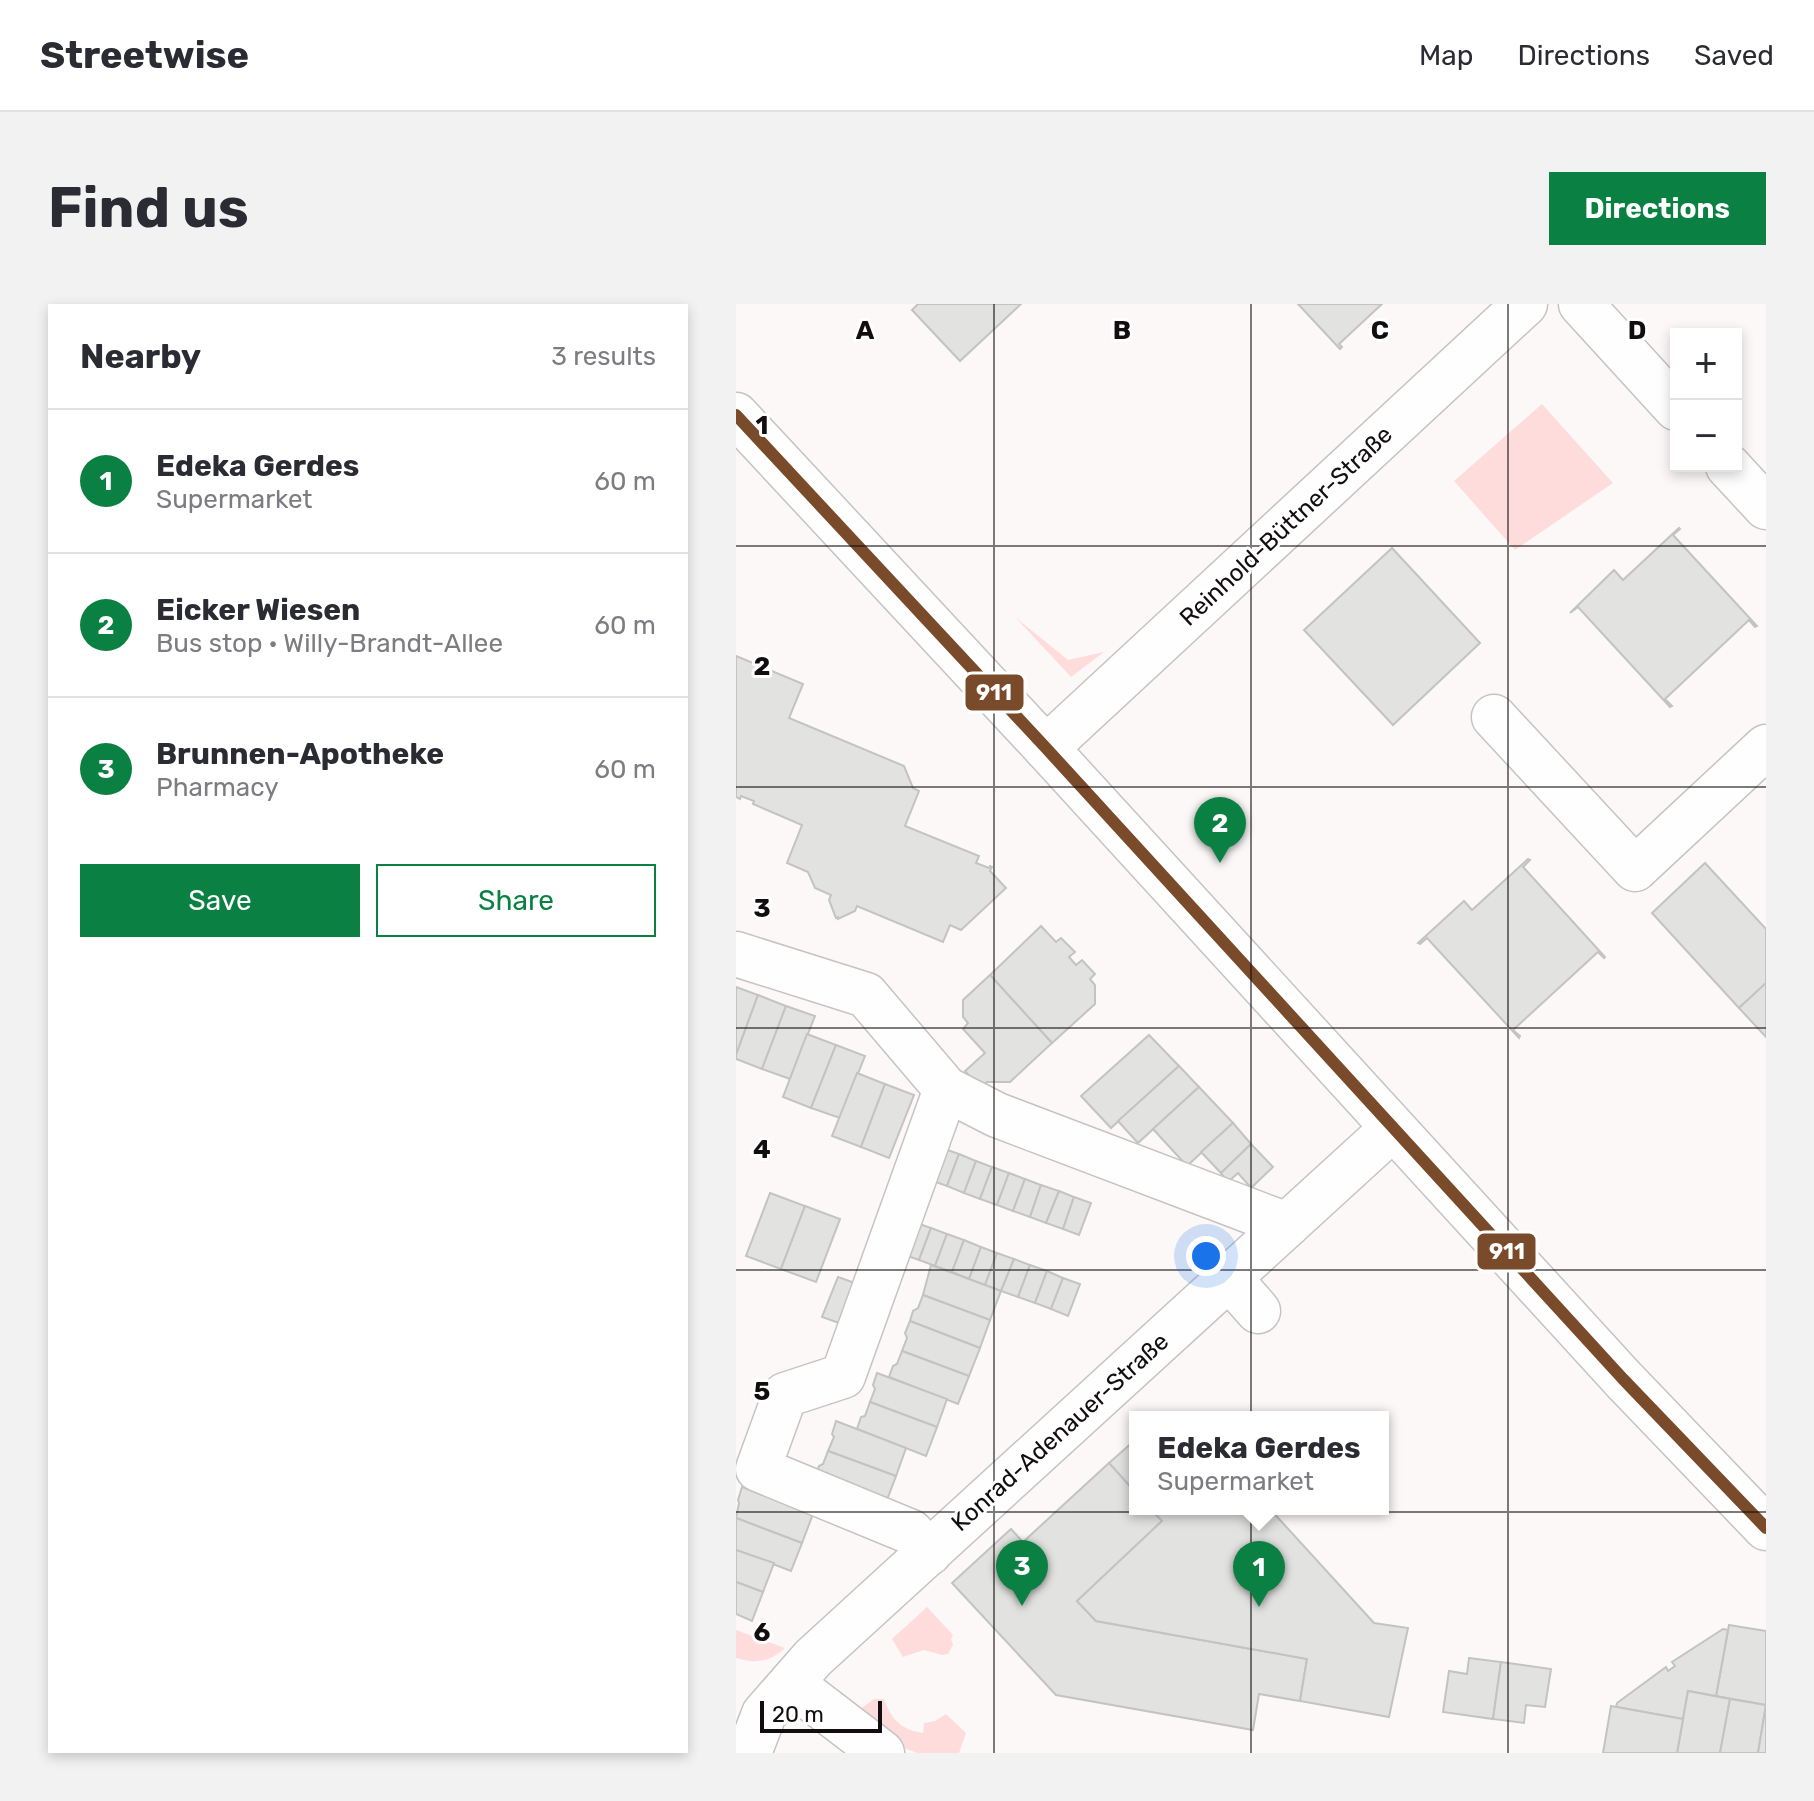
<!DOCTYPE html>
<html lang="en">
<head>
<meta charset="utf-8">
<style>
  :root { --surface:#fff; --page:#f2f2f3; --text:#2b2b33; --muted:#7c7c81; --line:#e1e1e2; --accent:#0b8043 }
  body { margin:0; font-family:Rubik,sans-serif; background:var(--page); color:var(--text) }
  .controls { position:absolute; right:24px; top:24px; display:grid; overflow:hidden; border-radius:0px; box-shadow:0 4px 12px #0003 }
  .controls button { width:72px; height:72px; display:grid; place-items:center; padding:0; border:0; border-bottom:2px solid var(--line); background:var(--surface); color:var(--text); font:40px sans-serif }
  .scale { position:absolute; left:24px; bottom:20px; width:122px; box-sizing:border-box; padding-left:8px; border:4px solid #120d0e; border-top:0; font-size:22px; line-height:28px; white-space:nowrap; color:#120d0e; -webkit-text-stroke:6px #fff; paint-order:stroke }
  .you { position:absolute; left:470px; top:952px; width:28px; height:28px; margin:-20px; border:6px solid #fff; border-radius:50%; background:#1a73e8; box-shadow:0 0 0 12px #1a73e833 }
  .badge { display:grid; place-items:center; width:52px; height:52px; border-radius:50%; background:var(--accent); color:#fff; font-size:26px; font-weight:700 }
  .pin { position:absolute; translate:-50% -66px; filter:drop-shadow(0 2px 4px #0008) }
  .pin::after { content:''; position:absolute; top:42px; width:28px; height:24px; background:inherit; clip-path:polygon(0 0,100% 0,50% 100%) }
  .popup { position:absolute; left:393px; top:1107px; width:260px; height:104px; box-sizing:border-box; display:grid; place-content:center; border-radius:0px; background:var(--surface); filter:drop-shadow(0 2px 6px #0005); font-size:26px; white-space:nowrap; color:var(--muted) }
  .popup b { font-size:30px; color:var(--text) }
  .popup::after { content:''; position:absolute; left:50%; top:100%; margin-left:-16px; border:16px solid transparent; border-top-color:var(--surface) }
  .list { margin:0; padding:0; list-style:none }
  h2 { display:flex; justify-content:space-between; align-items:center; height:104px; margin:0; padding:0 32px; font-size:34px }
  h2 small { font-size:26px; font-weight:400; color:var(--muted) }
  .list li { display:grid; grid-template-columns:52px 1fr auto; gap:24px; align-items:center; box-sizing:border-box; height:144px; padding:0 32px; border-top:2px solid var(--line) }
  .list b { display:block; font-size:30px; white-space:nowrap }
  .list p { margin:0; font-size:26px; white-space:nowrap; color:var(--muted) }
  .list em { font-size:26px; font-style:normal; color:var(--muted) }
  .actions { display:flex; gap:16px; padding:24px 32px }
  .actions a { flex:1; padding:18px 0; border:2px solid var(--accent); border-radius:0px; text-align:center; font-size:28px; color:var(--accent) }
  .actions .main { background:var(--accent); color:#fff }
  .map { position:relative; flex:none; width:1030px; height:1449px; overflow:hidden; border-radius:0px }
  header { display:flex; align-items:center; gap:48px; box-sizing:border-box; height:112px; padding:0 40px; background:var(--surface); border-bottom:2px solid var(--line) }
  header strong { font-size:38px }
  nav { display:flex; gap:44px; margin-inline-start:auto; font-size:28px }
  .intro { display:flex; align-items:center; justify-content:space-between; box-sizing:border-box; height:192px; padding:0 48px }
  h1 { margin:0; font-size:56px }
  .button { padding:20px 36px; border-radius:0px; background:var(--accent); color:#fff; font-size:28px; font-weight:700 }
  main { display:flex; gap:48px; padding:0 48px }
  aside { flex:1; background:var(--surface); border-radius:0px; box-shadow:0 4px 12px #0003 }
  .map>svg:first-child { display:block }
</style>
</head>
<body>
<header>
<strong>Streetwise</strong>
<nav><a>Map</a><a>Directions</a><a>Saved</a></nav>
</header>
<div class="intro"><h1>Find us</h1><a class="button">Directions</a></div>
<main>
<aside>
<h2>Nearby<small>3 results</small></h2>
<ul class="list">
<li><span class="badge">1</span><div><b>Edeka Gerdes</b><p>Supermarket</p></div><em>60 m</em></li>
<li><span class="badge">2</span><div><b>Eicker Wiesen</b><p>Bus stop · Willy-Brandt-Allee</p></div><em>60 m</em></li>
<li><span class="badge">3</span><div><b>Brunnen-Apotheke</b><p>Pharmacy</p></div><em>60 m</em></li>
</ul>
<div class="actions"><a class="main">Save</a><a>Share</a></div>
</aside>
<div class="map">
<svg width="1030" height="1449" viewBox="0 0 1030 1449">
  <rect width="100%" height="100%" fill="#fcf8f8"/>
  <!-- green -->
  <g fill="#fedcdc">
    <path d="M 806,100 L 877,179 L 779,246 L 718,177 Z"/>
    <path d="M 279,313 L 332,356 L 368,348 L 335,373 Z"/>
    <path d="M 191,1303 L 217,1331 L 215,1335 L 217,1341 L 212,1350 L 206,1351 L 188,1346 L 167,1353 L 156,1335 Z"/>
    <path d="M 0,1326 L 49,1344 C 34,1358 19,1360 0,1354 Z"/>
    <path d="M 138,1395 L 148,1395 C 155,1415 165,1426 187,1429 L 188,1419 L 199,1417 L 210,1410 L 230,1429 L 223,1449 L 181,1449 L 163,1442 L 125,1409 L 127,1403 Z"/>
  </g>
  <!-- building -->
  <g fill="#e2e3e1" stroke="#c2c3c2" stroke-width="2">
    <path d="M 182,0 L 285,0 L 224,57 L 176,6 Z"/>
    <path d="M 562,0 L 646,0 L 603,40 L 606,43 L 604,45 Z"/>
    <path d="M 943,224 L 944,225 L 937,231 L 1021,322 L 1019,323 L 1013,316 L 929,395 L 936,402 L 934,403 L 842,303 L 834,309 L 878,266 L 887,276 Z"/>
    <path d="M 656,244 L 744,339 L 657,421 L 568,326 Z"/>
    <path d="M 0,352 L 67,380 L 53,414 L 168,462 L 177,484 L 183,487 L 169,522 L 243,552 L 240,559 L 253,564 L 254,562 L 256,563 L 254,567 L 270,584 L 225,626 L 214,621 L 207,638 L 121,602 L 119,607 L 102,615 L 102,613 L 100,614 L 93,596 L 95,591 L 79,584 L 72,568 L 51,559 L 66,521 L 17,500 L 18,497 L 5,492 L 4,495 L 0,493 Z"/>
    <path d="M 792,555 L 794,556 L 787,563 L 869,653 L 868,654 L 862,648 L 777,726 L 784,732 L 783,734 L 691,634 L 684,640 L 682,639 L 728,597 L 736,606 Z"/>
    <path d="M 969,559 L 1030,625 L 1030,679 L 1003,704 L 916,609 Z"/>
    <path d="M 305,622 L 320,638 L 325,634 L 339,648 L 333,653 L 340,661 L 346,656 L 359,670 L 354,675 L 359,681 L 359,700 L 316,739 L 254,671 Z"/>
    <path d="M 254,671 L 316,739 L 274,778 L 251,778 L 244,784 L 229,767 L 249,749 L 227,725 L 232,719 L 227,713 L 227,696 Z"/>
    <path d="M 1030,679 L 1030,733 L 1003,704 Z"/>
    <path d="M 0,683 L 22,691 L 0,751 Z"/>
    <path d="M 22,691 L 50,702 L 26,765 L 0,755 L 0,751 Z"/>
    <path d="M 50,702 L 79,712 L 54,775 L 26,765 Z"/>
    <path d="M 71,730 L 100,741 L 75,804 L 47,793 Z"/>
    <path d="M 413,731 L 443,762 L 375,824 L 345,792 Z"/>
    <path d="M 100,741 L 129,752 L 104,814 L 75,804 Z"/>
    <path d="M 443,762 L 463,783 L 402,839 L 382,817 Z"/>
    <path d="M 121,769 L 149,780 L 125,843 L 96,832 Z"/>
    <path d="M 149,780 L 178,791 L 153,854 L 125,843 Z"/>
    <path d="M 463,783 L 497,819 L 451,862 L 417,825 Z"/>
    <path d="M 497,819 L 515,840 L 485,869 L 465,848 Z"/>
    <path d="M 515,840 L 537,863 L 515,884 L 502,869 L 492,878 L 485,869 Z"/>
    <path d="M 206,844 L 223,850 L 211,882 L 194,876 Z"/>
    <path d="M 223,850 L 240,857 L 228,889 L 211,882 Z"/>
    <path d="M 240,857 L 256,863 L 244,895 L 228,889 Z"/>
    <path d="M 256,863 L 273,869 L 261,901 L 244,895 Z"/>
    <path d="M 273,869 L 289,875 L 277,907 L 261,901 Z"/>
    <path d="M 289,875 L 305,881 L 294,913 L 277,907 Z"/>
    <path d="M 305,881 L 323,887 L 310,919 L 294,913 Z"/>
    <path d="M 323,887 L 338,893 L 327,925 L 310,919 Z"/>
    <path d="M 34,889 L 69,902 L 45,965 L 10,952 Z"/>
    <path d="M 338,893 L 355,899 L 343,931 L 327,925 Z"/>
    <path d="M 69,902 L 104,915 L 80,978 L 45,965 Z"/>
    <path d="M 178,918 L 195,924 L 183,956 L 166,950 Z"/>
    <path d="M 195,924 L 211,930 L 199,962 L 183,956 Z"/>
    <path d="M 211,930 L 228,936 L 216,968 L 199,962 Z"/>
    <path d="M 228,936 L 245,943 L 233,975 L 216,968 Z"/>
    <path d="M 245,943 L 261,949 L 249,981 L 233,975 Z"/>
    <path d="M 261,949 L 278,955 L 265,987 L 249,981 Z"/>
    <path d="M 278,955 L 294,961 L 282,993 L 265,987 Z"/>
    <path d="M 195,961 L 265,987 L 254,1016 L 187,991 Z"/>
    <path d="M 294,961 L 311,967 L 299,999 L 282,993 Z"/>
    <path d="M 311,967 L 327,974 L 315,1005 L 299,999 Z"/>
    <path d="M 102,973 L 119,979 L 103,1019 L 86,1013 Z"/>
    <path d="M 327,974 L 344,980 L 332,1012 L 315,1005 Z"/>
    <path d="M 187,991 L 254,1016 L 244,1044 L 174,1017 L 177,1007 L 182,1004 Z"/>
    <path d="M 174,1017 L 244,1044 L 233,1072 L 166,1047 L 171,1034 L 169,1029 Z"/>
    <path d="M 166,1047 L 233,1072 L 222,1100 L 153,1073 L 157,1062 L 161,1060 Z"/>
    <path d="M 141,1069 L 211,1095 L 201,1123 L 134,1098 L 139,1085 L 137,1081 Z"/>
    <path d="M 134,1098 L 201,1123 L 190,1152 L 121,1125 L 125,1113 L 129,1112 Z"/>
    <path d="M 100,1117 L 170,1144 L 160,1172 L 92,1147 L 98,1133 L 96,1130 Z"/>
    <path d="M 399,1136 L 399,1188 L 373,1159 Z"/>
    <path d="M 92,1147 L 160,1172 L 149,1201 L 79,1175 L 83,1162 L 87,1160 Z"/>
    <path d="M 373,1159 L 399,1188 L 399,1205 L 415,1205 L 426,1217 L 341,1297 L 360,1317 L 571,1355 L 564,1397 L 523,1390 L 517,1426 L 320,1391 L 216,1279 L 275,1225 L 287,1238 Z"/>
    <path d="M 6,1183 L 77,1210 L 66,1239 L 0,1214 L 3,1199 L 2,1196 Z"/>
    <path d="M 415,1205 L 534,1205 L 638,1319 L 672,1324 L 653,1413 L 564,1397 L 571,1355 L 360,1317 L 341,1297 L 426,1217 Z"/>
    <path d="M 0,1214 L 66,1239 L 55,1267 L 0,1246 Z"/>
    <path d="M 0,1246 L 38,1259 L 27,1288 L 0,1278 Z"/>
    <path d="M 0,1278 L 27,1288 L 16,1317 L 0,1310 Z"/>
    <path d="M 993,1321 L 1030,1327 L 1030,1401 L 980,1392 Z"/>
    <path d="M 987,1325 L 992,1326 L 980,1392 L 952,1387 L 947,1415 L 880,1403 L 881,1399 L 930,1363 L 932,1367 L 939,1362 L 936,1358 Z"/>
    <path d="M 733,1354 L 765,1358 L 757,1415 L 707,1408 L 713,1367 L 731,1370 Z"/>
    <path d="M 765,1358 L 815,1365 L 809,1403 L 790,1401 L 788,1419 L 757,1415 Z"/>
    <path d="M 952,1387 L 994,1395 L 984,1449 L 941,1449 Z"/>
    <path d="M 994,1395 L 1030,1401 L 1022,1449 L 984,1449 Z"/>
    <path d="M 1030,1401 L 1030,1449 L 1022,1449 Z"/>
    <path d="M 875,1402 L 947,1415 L 941,1449 L 867,1449 Z"/>
  </g>
  <g fill="none" stroke-linecap="round" stroke-linejoin="round">
    <!-- minor casing -->
    <g stroke="#c7c3c3" stroke-width="47">
      <g id="minor">
        <path d="M 845,0 L 940,104"/>
        <path d="M 0,111 L 310,444 L 887,1075 L 1030,1224"/>
        <path d="M 992,162 L 1030,203"/>
        <path d="M 758,413 L 899,565 L 1030,443"/>
        <path d="M 310,444 L 789,0"/>
        <path d="M 0,650 L 130,691 L 210,785 L 107,1072 L 49,1091 L 22,1165 L 175,1228 L 193,1249"/>
        <path d="M 210,785 L 261,811 L 551,921"/>
        <path d="M 493,974 L 522,1007"/>
        <path d="M 56,1380 L 146,1449"/>
        <path d="M 13,1449 L 28,1410 L 77,1354 L 657,824"/>
      </g>
    </g>
    <!-- minor -->
    <use href="#minor" stroke="#fffefe" stroke-width="44"/>
    <!-- bus-1 casing -->
    <g stroke="#fff" stroke-width="18">
      <path id="bus-1" d="M 0,111 L 310,444 L 887,1075 L 1030,1224"/>
    </g>
    <!-- bus-1 -->
    <use href="#bus-1" stroke="#7a4b2a" stroke-width="12"/>
  </g>
  <!-- grid -->
  <path fill="none" stroke="#120d0e" stroke-width="2" stroke-opacity="0.55" d="M 258,0 L 258,1449M 515,0 L 515,1449M 772,0 L 772,1449M 0,242 L 1030,242M 0,483 L 1030,483M 0,724 L 1030,724M 0,966 L 1030,966M 0,1208 L 1030,1208"/>
  <g text-anchor="middle" dominant-baseline="central" stroke-width="6" stroke-linejoin="round" paint-order="stroke">
    <!-- street labels -->
    <g font-size="24" fill="#120d0e" stroke="#fff">
      <text transform="translate(550 222) rotate(-43)">Reinhold-Büttner-Straße</text>
      <text transform="translate(324 1128) rotate(-42)">Konrad-Adenauer-Straße</text>
    </g>
  </g>
  <g font-size="26" text-anchor="middle" font-weight="bold" fill="#120d0e" stroke="#fff" stroke-width="6" stroke-linejoin="round" paint-order="stroke">
    <text x="129" y="35">A</text>
    <text x="386" y="35">B</text>
    <text x="644" y="35">C</text>
    <text x="901" y="35">D</text>
    <text x="26" y="130">1</text>
    <text x="26" y="371">2</text>
    <text x="26" y="613">3</text>
    <text x="26" y="854">4</text>
    <text x="26" y="1096">5</text>
    <text x="26" y="1337">6</text>
  </g>
  <g stroke="#fff" stroke-width="3">
    <rect x="228" y="369" width="61" height="39" rx="8" fill="#7a4b2a"/>
    <rect x="740" y="928" width="61" height="39" rx="8" fill="#7a4b2a"/>
  </g>
  <g font-size="22" text-anchor="middle" font-weight="bold" fill="#fff">
    <text x="258" y="396">911</text>
    <text x="771" y="955">911</text>
  </g>
</svg>
<div class="controls">
<button>+</button>
<button>−</button>
</div>
<div class="scale">20 m</div>
<div class="you"></div>
<div class="pin badge" style="left:523px;top:1303px">1</div>
<div class="popup"><b>Edeka Gerdes</b>Supermarket</div>
<div class="pin badge" style="left:484px;top:559px">2</div>
<div class="pin badge" style="left:286px;top:1302px">3</div>
</div>
</main>
</body>
</html>
